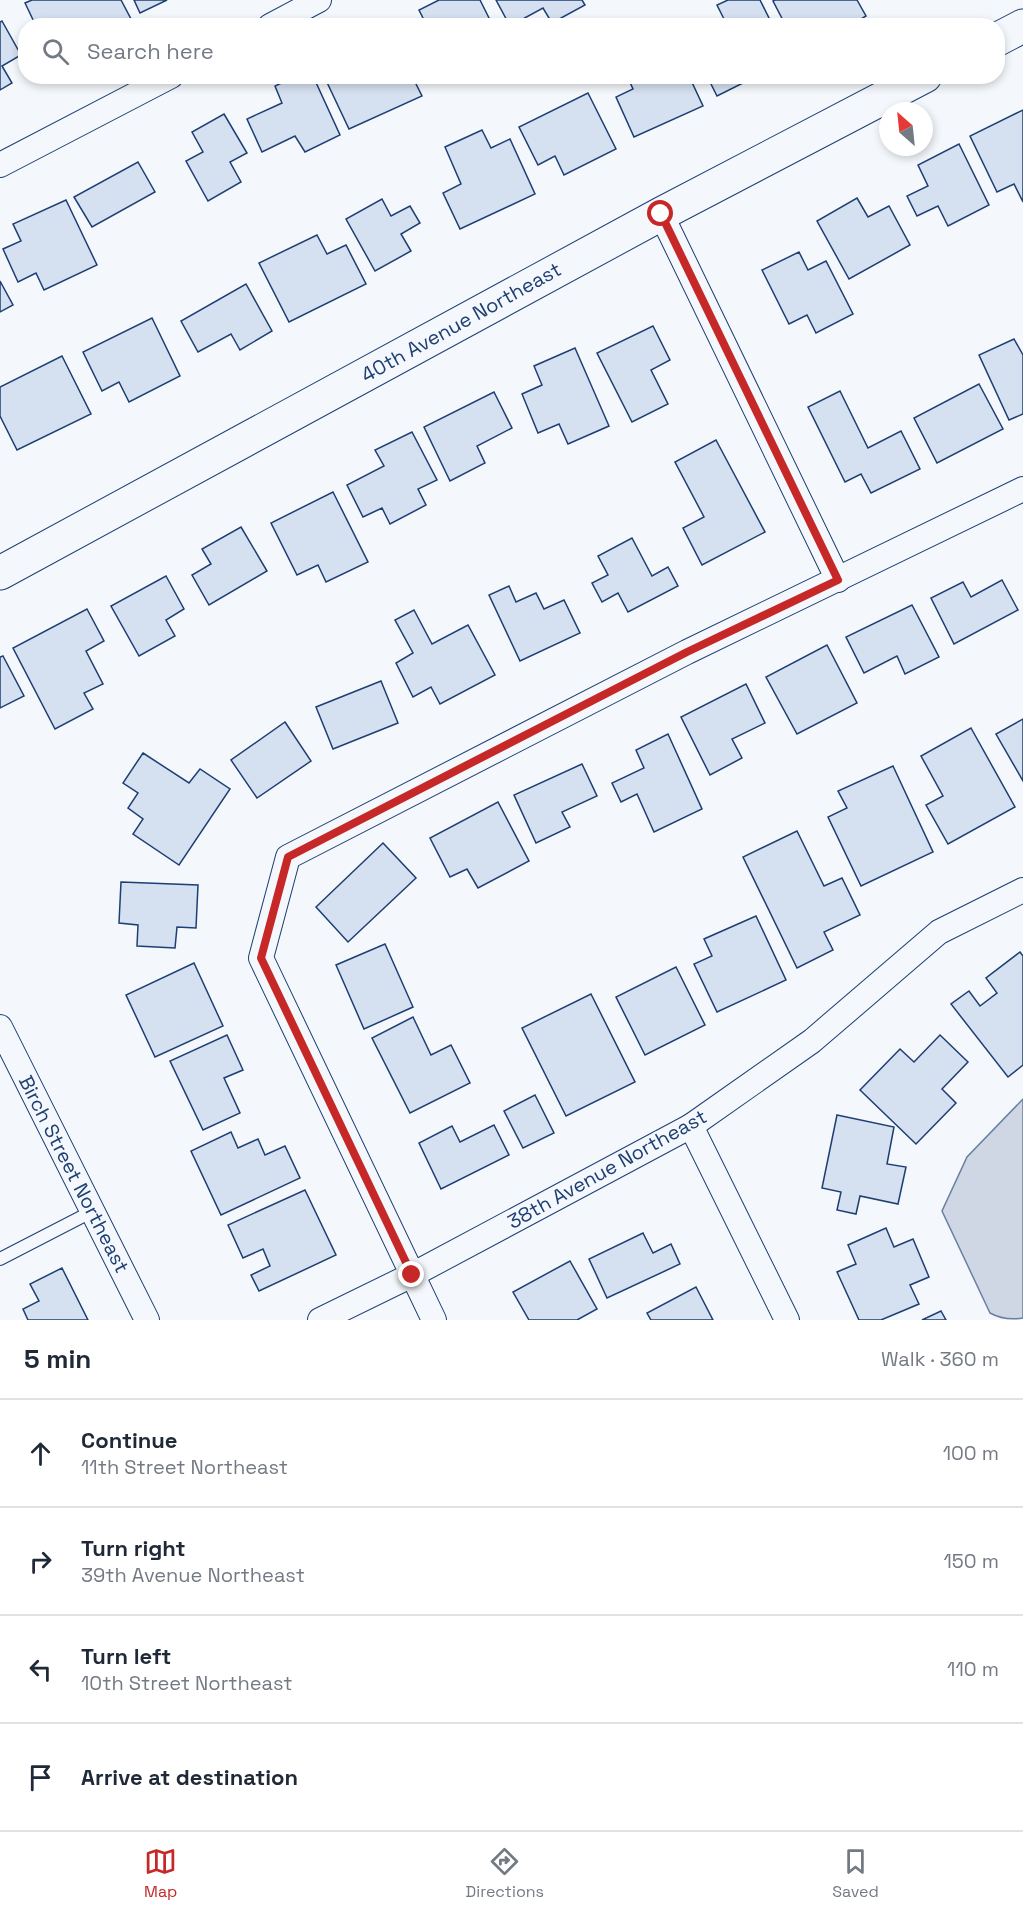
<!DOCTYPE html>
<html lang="en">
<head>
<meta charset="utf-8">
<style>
  :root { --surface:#fff; --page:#f6f6f7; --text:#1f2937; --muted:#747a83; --line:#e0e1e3; --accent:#c62828 }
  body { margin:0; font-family:"Space Grotesk",sans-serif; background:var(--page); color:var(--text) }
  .compass { position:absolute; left:879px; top:102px; width:54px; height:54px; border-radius:50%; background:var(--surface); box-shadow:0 3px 9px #0003; rotate:333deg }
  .stop { position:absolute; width:18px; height:18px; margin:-14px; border:4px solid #c62828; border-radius:50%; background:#fff }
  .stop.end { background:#c62828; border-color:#fff; box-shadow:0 2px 6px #0008 }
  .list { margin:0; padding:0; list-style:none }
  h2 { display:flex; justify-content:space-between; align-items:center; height:78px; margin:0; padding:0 24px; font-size:26px }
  h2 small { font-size:20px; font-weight:400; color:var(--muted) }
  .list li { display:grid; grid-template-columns:39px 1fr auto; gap:18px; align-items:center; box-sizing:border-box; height:108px; padding:0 24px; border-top:2px solid var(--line) }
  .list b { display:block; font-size:22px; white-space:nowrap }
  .list p { margin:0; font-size:20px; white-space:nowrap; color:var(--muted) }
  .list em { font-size:20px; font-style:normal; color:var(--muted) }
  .icon { flex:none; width:33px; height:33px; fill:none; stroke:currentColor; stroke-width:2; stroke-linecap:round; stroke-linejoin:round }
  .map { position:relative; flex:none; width:1023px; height:1320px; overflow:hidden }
  .search { position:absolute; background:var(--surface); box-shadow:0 3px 9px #0003; left:18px; right:18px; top:18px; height:66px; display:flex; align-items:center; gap:15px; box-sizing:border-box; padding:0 21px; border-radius:24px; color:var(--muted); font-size:22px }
  .sheet { height:510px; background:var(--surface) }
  nav { display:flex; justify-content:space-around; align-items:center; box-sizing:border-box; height:84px; border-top:2px solid var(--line); background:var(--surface); font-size:16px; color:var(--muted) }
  nav a { display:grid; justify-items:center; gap:3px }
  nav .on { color:var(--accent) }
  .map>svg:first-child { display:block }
</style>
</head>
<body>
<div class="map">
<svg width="1023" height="1320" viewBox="0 0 1023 1320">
  <rect width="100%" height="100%" fill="#f4f7fb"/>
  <!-- water -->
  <path fill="#cfd7e4" stroke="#687fa3" stroke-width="1.5" d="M 1023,1099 L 1023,1318 C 1011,1320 1001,1319 990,1313 L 942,1211 L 967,1157 Z"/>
  <!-- building -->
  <g fill="#d5e0f0" stroke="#1d3f73" stroke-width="1.5">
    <path d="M 32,0 L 121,0 L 131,19 L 117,26 L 36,26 L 25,3 Z"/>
    <path d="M 134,0 L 167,0 L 140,13 Z"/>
    <path d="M 439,0 L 480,0 L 493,26 L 427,26 L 419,10 Z"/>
    <path d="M 496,0 L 582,0 L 585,5 L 552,23 L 543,8 L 510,26 Z"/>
    <path d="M 728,0 L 760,0 L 773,26 L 722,26 L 726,23 L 717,5 Z"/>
    <path d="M 775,0 L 857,0 L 866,16 L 850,26 L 786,26 L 773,1 Z"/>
    <path d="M 2,21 L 21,55 L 2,66 L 12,83 L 0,90 L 0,22 Z"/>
    <path d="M 296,76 L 313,76 L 340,135 L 305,152 L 295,136 L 262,152 L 247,119 L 282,103 L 275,86 Z"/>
    <path d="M 324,76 L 412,76 L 422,96 L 349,129 Z"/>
    <path d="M 627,76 L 689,76 L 703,106 L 634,137 L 616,97 L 633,89 Z"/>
    <path d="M 707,76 L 757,76 L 717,96 Z"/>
    <path d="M 588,93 L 616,149 L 564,175 L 555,156 L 538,165 L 519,127 Z"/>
    <path d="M 1023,110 L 1023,202 L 1014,184 L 997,192 L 970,136 Z"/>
    <path d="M 224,114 L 247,153 L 230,162 L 241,182 L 208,201 L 186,161 L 203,152 L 192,132 Z"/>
    <path d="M 482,130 L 491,148 L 510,139 L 535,194 L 460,229 L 443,193 L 461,184 L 445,147 Z"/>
    <path d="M 959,144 L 989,205 L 948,226 L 938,206 L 917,216 L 907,196 L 928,186 L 918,165 Z"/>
    <path d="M 138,162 L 155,192 L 92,227 L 74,197 Z"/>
    <path d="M 857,198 L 868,217 L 889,206 L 910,245 L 849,279 L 817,221 Z"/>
    <path d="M 382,199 L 391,216 L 410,206 L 420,223 L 401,234 L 411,251 L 375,271 L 346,219 Z"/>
    <path d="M 66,200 L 97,265 L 44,290 L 36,273 L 18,282 L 3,249 L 21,241 L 13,224 Z"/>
    <path d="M 317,235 L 327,254 L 346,245 L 366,284 L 289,322 L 259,263 Z"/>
    <path d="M 799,252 L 808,270 L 826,261 L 853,314 L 816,333 L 807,315 L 789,324 L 762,270 Z"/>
    <path d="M 0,281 L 13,305 L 0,312 Z"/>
    <path d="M 246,284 L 272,331 L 240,350 L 231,334 L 198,352 L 181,321 Z"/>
    <path d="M 152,318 L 180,376 L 129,402 L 119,382 L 102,391 L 83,352 Z"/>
    <path d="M 653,326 L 670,360 L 651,370 L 668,404 L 632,422 L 597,353 Z"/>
    <path d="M 1014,339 L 1023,355 L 1023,414 L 1009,420 L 979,355 Z"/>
    <path d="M 575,348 L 609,426 L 568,444 L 559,424 L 538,433 L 522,394 L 542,385 L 534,366 Z"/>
    <path d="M 62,356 L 91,414 L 17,450 L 0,416 L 0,387 Z"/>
    <path d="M 979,384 L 1003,429 L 937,463 L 914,418 Z"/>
    <path d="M 840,391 L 868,448 L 901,431 L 920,469 L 871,493 L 861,474 L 845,482 L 808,407 Z"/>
    <path d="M 494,392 L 512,428 L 477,446 L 485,463 L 450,481 L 424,427 Z"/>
    <path d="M 412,432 L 437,480 L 418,489 L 426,505 L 390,524 L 382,508 L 363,517 L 347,485 L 384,466 L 375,450 Z"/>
    <path d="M 716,440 L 765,532 L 702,565 L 683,528 L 704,517 L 675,462 Z"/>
    <path d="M 333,492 L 368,562 L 326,582 L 318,565 L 297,575 L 271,523 Z"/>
    <path d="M 241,527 L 267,571 L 209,605 L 192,575 L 211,564 L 202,549 Z"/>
    <path d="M 632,538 L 652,576 L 668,567 L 678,586 L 628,612 L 618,593 L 602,602 L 592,583 L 608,575 L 598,556 Z"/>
    <path d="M 166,576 L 184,609 L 166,620 L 175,636 L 139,656 L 111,606 Z"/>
    <path d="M 1002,580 L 1018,610 L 954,644 L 931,598 L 963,582 L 971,597 Z"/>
    <path d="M 509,586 L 516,602 L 536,593 L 544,609 L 564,600 L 580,633 L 520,661 L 489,595 Z"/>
    <path d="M 912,605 L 939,657 L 905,674 L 897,656 L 864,673 L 846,637 Z"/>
    <path d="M 87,609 L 104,641 L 86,651 L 103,684 L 84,693 L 93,709 L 55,729 L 13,648 Z"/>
    <path d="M 414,610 L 432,644 L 468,625 L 495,675 L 440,704 L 431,687 L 413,697 L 396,663 L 413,653 L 395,620 Z"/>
    <path d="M 827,645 L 857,703 L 797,734 L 766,677 Z"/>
    <path d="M 3,656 L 24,696 L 0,708 L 0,657 Z"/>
    <path d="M 381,681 L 398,723 L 333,749 L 316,707 Z"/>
    <path d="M 746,684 L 765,723 L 732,739 L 742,758 L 710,775 L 681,717 Z"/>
    <path d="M 1023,719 L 1023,781 L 996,734 Z"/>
    <path d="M 285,722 L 311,761 L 257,798 L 231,760 Z"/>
    <path d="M 971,728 L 1015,807 L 948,844 L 926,805 L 943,796 L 921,756 Z"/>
    <path d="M 668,734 L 702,809 L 654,832 L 637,794 L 621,802 L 612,783 L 644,768 L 636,750 Z"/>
    <path d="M 143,753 L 189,783 L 200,769 L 230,789 L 179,865 L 133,834 L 143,819 L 128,808 L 138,793 L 123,783 Z"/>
    <path d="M 582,764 L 597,796 L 562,812 L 570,827 L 536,843 L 514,795 Z"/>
    <path d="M 893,766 L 933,852 L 861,886 L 828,817 L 847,808 L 838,791 Z"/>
    <path d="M 498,802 L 529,861 L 478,888 L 467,869 L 450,877 L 430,838 Z"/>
    <path d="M 797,831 L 824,886 L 842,878 L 860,915 L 824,932 L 833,950 L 797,968 L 743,857 Z"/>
    <path d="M 383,843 L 416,878 L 348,942 L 316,907 Z"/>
    <path d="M 121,882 L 198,885 L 196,928 L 177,927 L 175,948 L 137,946 L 138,925 L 119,923 Z"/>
    <path d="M 756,916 L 786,980 L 717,1012 L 694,964 L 712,956 L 704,939 Z"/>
    <path d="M 385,944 L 413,1007 L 364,1029 L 336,965 Z"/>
    <path d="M 1020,952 L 1023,956 L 1023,1065 L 1008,1077 L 951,1004 L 969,991 L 980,1006 L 997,993 L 986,978 Z"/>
    <path d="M 194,963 L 223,1026 L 155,1057 L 126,995 Z"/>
    <path d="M 676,967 L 705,1025 L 645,1055 L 616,997 Z"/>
    <path d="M 591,994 L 635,1082 L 566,1116 L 522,1028 Z"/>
    <path d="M 413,1017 L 431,1055 L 451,1045 L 470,1083 L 410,1113 L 372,1038 Z"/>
    <path d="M 227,1035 L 243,1070 L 224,1078 L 240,1113 L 203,1130 L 170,1061 Z"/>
    <path d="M 940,1035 L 968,1062 L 942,1089 L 956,1103 L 916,1144 L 860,1090 L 900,1049 L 914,1062 Z"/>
    <path d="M 535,1095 L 554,1133 L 523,1148 L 504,1111 Z"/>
    <path d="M 837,1115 L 894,1127 L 887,1164 L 906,1167 L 898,1204 L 860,1196 L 856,1214 L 837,1210 L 841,1192 L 822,1188 Z"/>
    <path d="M 494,1125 L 509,1155 L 441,1189 L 419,1143 L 452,1126 L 460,1142 Z"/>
    <path d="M 231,1132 L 238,1148 L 258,1139 L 265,1155 L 285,1146 L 300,1178 L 221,1215 L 191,1151 Z"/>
    <path d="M 305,1190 L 336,1255 L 259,1291 L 251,1275 L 270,1266 L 263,1249 L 243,1258 L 228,1225 Z"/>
    <path d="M 886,1228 L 894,1247 L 913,1239 L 929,1277 L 910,1285 L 919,1304 L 881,1320 L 859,1320 L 837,1272 L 856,1264 L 848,1245 Z"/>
    <path d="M 643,1233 L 653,1253 L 671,1244 L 680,1264 L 607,1298 L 589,1259 Z"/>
    <path d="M 570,1261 L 597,1309 L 577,1320 L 529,1320 L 513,1292 Z"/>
    <path d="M 62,1268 L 88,1320 L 28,1320 L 23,1309 L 39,1301 L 30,1284 Z"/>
    <path d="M 696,1287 L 713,1320 L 651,1320 L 647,1313 Z"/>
    <path d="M 941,1311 L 946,1320 L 922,1320 Z"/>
  </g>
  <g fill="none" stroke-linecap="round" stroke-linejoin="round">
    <!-- lane casing -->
    <g stroke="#1d3f73" stroke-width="14">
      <path id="lane" d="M 0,1259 L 93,1211"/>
    </g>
    <!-- street casing -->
    <g stroke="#1d3f73" stroke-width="26">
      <g id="street">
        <path d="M 270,26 L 319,0"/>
        <path d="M 0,165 L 171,76"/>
        <path d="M 661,214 L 838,580"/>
        <path d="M 0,1027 L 147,1320"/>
        <path d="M 691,1126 L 787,1320"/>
        <path d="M 320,1320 L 412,1275 L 691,1126 L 812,1041 L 939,932 L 1023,890"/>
        <path d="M 434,1320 L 261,958 L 288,857 L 687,652 L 1023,489"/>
      </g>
    </g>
    <!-- secondary casing -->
    <g stroke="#1d3f73" stroke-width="35">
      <g id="secondary">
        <path d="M 998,39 L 1023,26"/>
        <path d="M 0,573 L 661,214 L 925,76"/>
      </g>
    </g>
    <!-- lane -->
    <use href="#lane" stroke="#f4f7fb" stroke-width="12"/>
    <!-- street -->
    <use href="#street" stroke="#f4f7fb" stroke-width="24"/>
    <!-- secondary -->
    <use href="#secondary" stroke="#f4f7fb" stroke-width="33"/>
  </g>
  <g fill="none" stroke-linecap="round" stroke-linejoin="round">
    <!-- route -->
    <path stroke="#c62828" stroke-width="8" d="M 412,1275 L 261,958 L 288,857 L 687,652 L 838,580 L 661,214"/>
  </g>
  <g text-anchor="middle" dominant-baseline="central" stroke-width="4.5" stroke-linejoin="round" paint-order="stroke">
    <!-- street labels -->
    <g font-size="20" fill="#1d3f73" stroke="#f4f7fb">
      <text transform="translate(461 322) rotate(-29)">40th Avenue Northeast</text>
      <text transform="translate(607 1169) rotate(-29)">38th Avenue Northeast</text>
      <text transform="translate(74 1174) rotate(63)">Birch Street Northeast</text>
    </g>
  </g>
</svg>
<svg class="compass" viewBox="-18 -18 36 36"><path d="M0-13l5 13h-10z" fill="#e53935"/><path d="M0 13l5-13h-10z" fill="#747a83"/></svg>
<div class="stop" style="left:661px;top:214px"></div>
<div class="stop end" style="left:412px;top:1275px"></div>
<div class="search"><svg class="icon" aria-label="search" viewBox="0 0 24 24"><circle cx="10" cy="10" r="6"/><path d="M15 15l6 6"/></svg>Search here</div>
</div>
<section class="sheet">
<h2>5 min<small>Walk · 360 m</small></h2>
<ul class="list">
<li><svg class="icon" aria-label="ahead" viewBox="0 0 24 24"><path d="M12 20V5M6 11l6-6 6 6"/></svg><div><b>Continue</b><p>11th Street Northeast</p></div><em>100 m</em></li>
<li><svg class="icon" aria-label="right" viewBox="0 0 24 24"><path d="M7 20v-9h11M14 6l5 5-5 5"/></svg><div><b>Turn right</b><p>39th Avenue Northeast</p></div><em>150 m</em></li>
<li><svg class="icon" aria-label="left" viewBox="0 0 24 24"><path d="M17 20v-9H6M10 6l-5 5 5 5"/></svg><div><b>Turn left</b><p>10th Street Northeast</p></div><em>110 m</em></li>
<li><svg class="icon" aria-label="arrive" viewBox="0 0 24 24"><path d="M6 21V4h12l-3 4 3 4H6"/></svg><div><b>Arrive at destination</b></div></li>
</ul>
</section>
<nav>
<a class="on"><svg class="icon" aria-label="map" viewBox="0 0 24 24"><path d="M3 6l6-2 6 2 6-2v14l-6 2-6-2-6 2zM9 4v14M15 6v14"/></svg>Map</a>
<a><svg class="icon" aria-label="directions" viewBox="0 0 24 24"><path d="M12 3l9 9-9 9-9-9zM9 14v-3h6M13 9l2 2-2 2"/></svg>Directions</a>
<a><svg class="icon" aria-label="saved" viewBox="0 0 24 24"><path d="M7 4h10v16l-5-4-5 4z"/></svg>Saved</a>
</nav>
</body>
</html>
